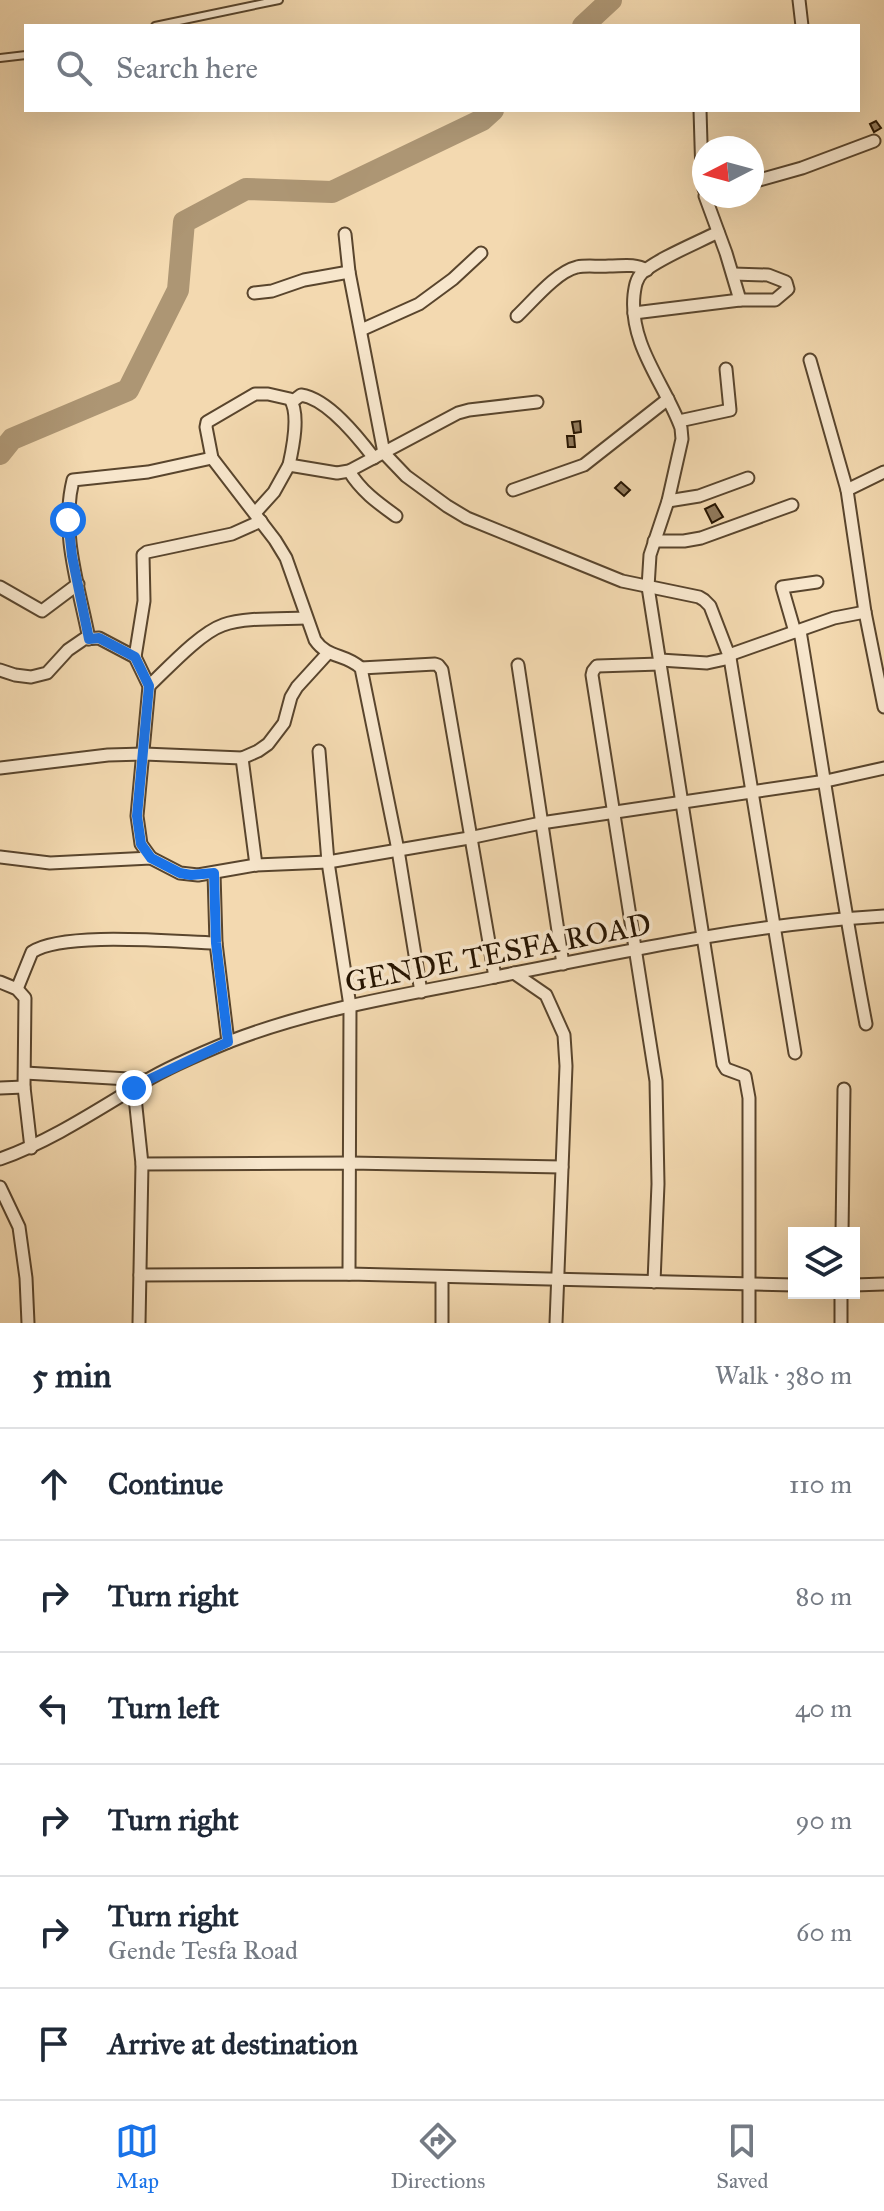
<!DOCTYPE html>
<html lang="en">
<head>
<meta charset="utf-8">
<style>
  :root { --surface:#fff; --page:#f6f6f7; --text:#1f2937; --muted:#747a83; --line:#e0e1e3; --accent:#1a73e8 }
  body { margin:0; font-family:"IM FELL Great Primer",serif; background:var(--page); color:var(--text) }
  .controls { position:absolute; right:24px; bottom:24px; display:grid; overflow:hidden; border-radius:0px; box-shadow:0 8px 32px #0002 }
  .controls button { width:72px; height:72px; display:grid; place-items:center; padding:0; border:0; border-bottom:2px solid var(--line); background:var(--surface); color:var(--text); font:40px sans-serif }
  .compass { position:absolute; left:692px; top:136px; width:72px; height:72px; border-radius:50%; background:var(--surface); box-shadow:0 8px 32px #0002; rotate:264deg }
  .stop { position:absolute; width:24px; height:24px; margin:-18px; border:6px solid #1a73e8; border-radius:50%; background:#fff }
  .stop.end { background:#1a73e8; border-color:#fff; box-shadow:0 2px 8px #0008 }
  .list { margin:0; padding:0; list-style:none }
  h2 { display:flex; justify-content:space-between; align-items:center; height:104px; margin:0; padding:0 32px; font-size:34px }
  h2 small { font-size:26px; font-weight:400; color:var(--muted) }
  .list li { display:grid; grid-template-columns:52px 1fr auto; gap:24px; align-items:center; box-sizing:border-box; height:112px; padding:0 32px; border-top:2px solid var(--line) }
  .list b { display:block; font-size:30px; white-space:nowrap }
  .list p { margin:0; font-size:26px; white-space:nowrap; color:var(--muted) }
  .list em { font-size:26px; font-style:normal; color:var(--muted) }
  .icon { flex:none; width:44px; height:44px; fill:none; stroke:currentColor; stroke-width:2; stroke-linecap:round; stroke-linejoin:round }
  .map { position:relative; flex:none; width:884px; height:1323px; overflow:hidden }
  .search { position:absolute; background:var(--surface); box-shadow:0 8px 32px #0002; left:24px; right:24px; top:24px; height:88px; display:flex; align-items:center; gap:20px; box-sizing:border-box; padding:0 28px; border-radius:0px; color:var(--muted); font-size:30px }
  .sheet { height:776px; background:var(--surface) }
  nav { display:flex; justify-content:space-around; align-items:center; box-sizing:border-box; height:112px; border-top:2px solid var(--line); background:var(--surface); font-size:22px; color:var(--muted) }
  nav a { display:grid; justify-items:center; gap:4px }
  nav .on { color:var(--accent) }
  .map>svg:first-child { display:block }
</style>
</head>
<body>
<div class="map">
<svg width="884" height="1323" viewBox="0 0 884 1323">
  <rect width="100%" height="100%" fill="#f3d9b0"/>
  <filter id="stains"><feTurbulence type="fractalNoise" baseFrequency=".0025" numOctaves="4"/><feColorMatrix values="0 0 0 0 .2 0 0 0 0 .09 0 0 0 0 .02 0 0 0 .5 -.17"/></filter>
  <radialGradient id="worn" r=".72"><stop offset=".6" stop-color="#630" stop-opacity="0"/><stop offset="1" stop-color="#630" stop-opacity=".3"/></radialGradient>
  <g fill="none" stroke-linecap="round" stroke-linejoin="round">
    <!-- river -->
    <g stroke="#ad9674" stroke-width="22">
      <path d="M 583,26 L 611,0"/>
      <path d="M 0,454 L 12,439 L 128,390 L 178,290 L 184,222 L 246,189 L 332,192 L 482,120 L 493,110"/>
    </g>
  </g>
  <!-- building -->
  <g fill="#917a5c" stroke="#261401" stroke-width="2">
    <path d="M 876,121 L 881,128 L 874,132 L 870,124 Z"/>
    <path d="M 580,421 L 581,432 L 574,433 L 572,422 Z"/>
    <path d="M 567,436 L 574,436 L 575,447 L 568,447 Z"/>
    <path d="M 621,482 L 630,490 L 624,496 L 615,488 Z"/>
    <path d="M 715,504 L 723,517 L 712,523 L 705,509 Z"/>
  </g>
  <g fill="none" stroke-linecap="round" stroke-linejoin="round">
    <!-- lane casing -->
    <g stroke="#59452d" stroke-width="10">
      <g id="lane">
        <path d="M 155,26 L 279,0"/>
        <path d="M 0,58 L 26,55"/>
      </g>
    </g>
    <!-- street casing -->
    <g stroke="#59452d" stroke-width="15">
      <g id="street">
        <path d="M 799,0 L 802,26"/>
        <path d="M 700,110 L 702,176 L 704,189"/>
        <path d="M 752,182 L 802,168 L 874,141"/>
        <path d="M 705,196 L 726,253 L 740,300"/>
        <path d="M 718,232 C 699,242 657,259 642,273 C 636,279 635,287 634,295 C 629,345 665,384 681,428 L 682,439 L 668,501 L 650,555 L 648,587 L 723,1064 L 726,1069 L 745,1076 L 749,1098 L 749,1323"/>
        <path d="M 345,234 L 349,272 L 384,453 L 406,476 L 447,506 L 467,518 L 622,581 L 699,597 L 704,600 L 710,606 L 730,658 L 795,1053"/>
        <path d="M 254,293 L 272,291 L 304,280 L 349,272"/>
        <path d="M 634,313 L 740,300 L 775,300 L 788,289 L 786,282 L 768,275 L 733,274"/>
        <path d="M 517,316 C 532,302 556,272 577,267 C 587,265 598,267 609,266 C 622,266 634,263 647,270"/>
        <path d="M 361,330 L 419,304 L 453,279 L 481,253"/>
        <path d="M 810,360 L 847,490 L 865,612 L 884,707"/>
        <path d="M 293,401 L 301,395 C 328,399 358,437 374,458"/>
        <path d="M 679,421 L 730,410 L 726,369"/>
        <path d="M 289,465 C 293,447 300,414 290,399 L 268,394 L 255,394 L 207,422 L 206,427 L 212,458 L 275,540 L 286,558 L 315,640 C 328,659 345,653 361,668 L 398,850 L 421,992"/>
        <path d="M 349,471 C 361,491 378,503 396,516"/>
        <path d="M 513,490 L 584,465 L 668,399"/>
        <path d="M 847,490 L 884,472"/>
        <path d="M 668,501 L 699,496 L 748,478"/>
        <path d="M 255,513 L 274,492 L 289,465 L 337,473 L 349,471 L 458,413 L 469,410 L 537,402"/>
        <path d="M 654,541 L 684,541 L 701,538 L 792,505"/>
        <path d="M 0,587 L 42,611 L 78,584"/>
        <path d="M 800,631 C 822,762 841,894 866,1024"/>
        <path d="M 795,632 L 782,587 L 817,582"/>
        <path d="M 89,639 C 79,587 60,533 73,480 L 148,472 L 212,458"/>
        <path d="M 729,655 L 834,618 L 865,612"/>
        <path d="M 135,657 L 144,601 L 143,555 L 147,552 L 232,534 L 261,521"/>
        <path d="M 660,660 L 707,663 L 730,658"/>
        <path d="M 518,665 L 563,964"/>
        <path d="M 361,668 L 435,664 L 438,665 L 442,670 L 495,977"/>
        <path d="M 0,670 L 15,675 L 31,677 L 47,673 L 68,650 L 84,639 L 99,638 L 135,657 L 149,686 L 137,816 L 141,844 L 151,858"/>
        <path d="M 149,686 C 168,668 200,633 223,625 C 244,617 283,619 306,618"/>
        <path d="M 319,751 L 328,862 L 350,1006 L 349,1274"/>
        <path d="M 242,758 L 256,865"/>
        <path d="M 0,768 L 108,755 L 144,754 L 242,758 L 258,751 L 268,744 L 284,723 L 291,697 L 297,687 L 328,653"/>
        <path d="M 0,857 L 50,863 L 151,858 L 180,873 L 198,875 L 256,865 L 328,862 L 469,838 L 541,823 L 826,781 L 884,768"/>
        <path d="M 214,873 L 216,943 L 228,1042"/>
        <path d="M 514,973 L 546,995 L 564,1035 L 566,1066 L 556,1323"/>
        <path d="M 0,982 L 17,989 L 25,998 L 24,1087 L 31,1148"/>
        <path d="M 17,989 L 32,952 C 63,931 176,942 216,943"/>
        <path d="M 25,1073 L 146,1080"/>
        <path d="M 0,1088 L 24,1087"/>
        <path d="M 134,1088 L 142,1164 L 139,1323"/>
        <path d="M 0,1159 C 51,1141 97,1110 144,1082 C 168,1067 204,1052 231,1041 C 314,1009 403,995 490,978 C 620,952 751,924 884,916"/>
        <path d="M 142,1164 L 350,1163 L 562,1167"/>
        <path d="M 0,1187 L 19,1227 L 26,1278 L 28,1323"/>
        <path d="M 842,1233 L 844,1089"/>
        <path d="M 140,1275 L 349,1274 L 794,1285"/>
        <path d="M 654,1282 L 658,1184 L 656,1081 L 592,675 L 593,671 L 597,666 L 660,664"/>
        <path d="M 854,1285 L 884,1284"/>
        <path d="M 442,1323 L 442,1277"/>
        <path d="M 841,1323 L 841,1293"/>
      </g>
    </g>
    <!-- lane -->
    <use href="#lane" stroke="#f7e6cc" stroke-width="6"/>
    <!-- street -->
    <use href="#street" stroke="#f7e6cc" stroke-width="11"/>
  </g>
  <g fill="none" stroke-linecap="round" stroke-linejoin="round">
    <!-- route -->
    <path stroke="#1a73e8" stroke-width="10" d="M 68,520 L 72,556 L 89,639 L 99,638 L 135,657 L 149,686 L 137,816 L 141,844 L 151,858 L 180,873 L 191,875 L 214,873 L 216,943 L 228,1042 L 146,1081 L 134,1088"/>
  </g>
  <g text-anchor="middle" dominant-baseline="central" stroke-width="7" stroke-linejoin="round" paint-order="stroke">
    <!-- street labels -->
    <g font-size="30" fill="#261401" stroke="#f7e6cc">
      <text transform="translate(498 953) rotate(-11)">GENDE TESFA ROAD</text>
    </g>
  </g>
  <rect width="100%" height="100%" filter="url(#stains)"/>
  <rect width="100%" height="100%" fill="url(#worn)"/>
</svg>
<div class="controls">
<button><svg class="icon" aria-label="layers" viewBox="0 0 24 24"><path d="M12 4l9 5-9 5-9-5zM3 14l9 5 9-5"/></svg></button>
</div>
<svg class="compass" viewBox="-18 -18 36 36"><path d="M0-13l5 13h-10z" fill="#e53935"/><path d="M0 13l5-13h-10z" fill="#747a83"/></svg>
<div class="stop" style="left:68px;top:520px"></div>
<div class="stop end" style="left:134px;top:1088px"></div>
<div class="search"><svg class="icon" aria-label="search" viewBox="0 0 24 24"><circle cx="10" cy="10" r="6"/><path d="M15 15l6 6"/></svg>Search here</div>
</div>
<section class="sheet">
<h2>5 min<small>Walk · 380 m</small></h2>
<ul class="list">
<li><svg class="icon" aria-label="ahead" viewBox="0 0 24 24"><path d="M12 20V5M6 11l6-6 6 6"/></svg><div><b>Continue</b></div><em>110 m</em></li>
<li><svg class="icon" aria-label="right" viewBox="0 0 24 24"><path d="M7 20v-9h11M14 6l5 5-5 5"/></svg><div><b>Turn right</b></div><em>80 m</em></li>
<li><svg class="icon" aria-label="left" viewBox="0 0 24 24"><path d="M17 20v-9H6M10 6l-5 5 5 5"/></svg><div><b>Turn left</b></div><em>40 m</em></li>
<li><svg class="icon" aria-label="right" viewBox="0 0 24 24"><path d="M7 20v-9h11M14 6l5 5-5 5"/></svg><div><b>Turn right</b></div><em>90 m</em></li>
<li><svg class="icon" aria-label="right" viewBox="0 0 24 24"><path d="M7 20v-9h11M14 6l5 5-5 5"/></svg><div><b>Turn right</b><p>Gende Tesfa Road</p></div><em>60 m</em></li>
<li><svg class="icon" aria-label="arrive" viewBox="0 0 24 24"><path d="M6 21V4h12l-3 4 3 4H6"/></svg><div><b>Arrive at destination</b></div></li>
</ul>
</section>
<nav>
<a class="on"><svg class="icon" aria-label="map" viewBox="0 0 24 24"><path d="M3 6l6-2 6 2 6-2v14l-6 2-6-2-6 2zM9 4v14M15 6v14"/></svg>Map</a>
<a><svg class="icon" aria-label="directions" viewBox="0 0 24 24"><path d="M12 3l9 9-9 9-9-9zM9 14v-3h6M13 9l2 2-2 2"/></svg>Directions</a>
<a><svg class="icon" aria-label="saved" viewBox="0 0 24 24"><path d="M7 4h10v16l-5-4-5 4z"/></svg>Saved</a>
</nav>
</body>
</html>
